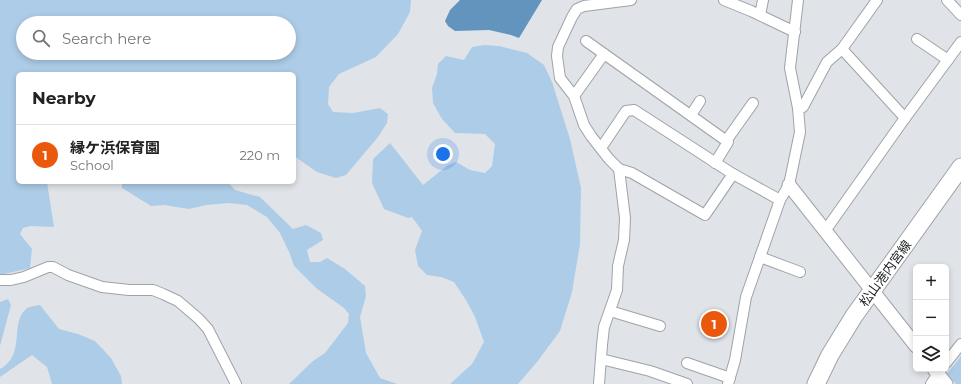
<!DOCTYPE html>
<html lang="en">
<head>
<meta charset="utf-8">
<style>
  :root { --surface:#fff; --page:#f6f6f6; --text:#222; --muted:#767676; --line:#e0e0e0; --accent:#ea580c }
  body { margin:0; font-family:Montserrat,"Noto Sans JP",sans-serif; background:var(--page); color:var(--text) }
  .controls { position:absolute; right:12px; bottom:12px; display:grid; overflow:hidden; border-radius:6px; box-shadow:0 2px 6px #0003 }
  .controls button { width:36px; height:36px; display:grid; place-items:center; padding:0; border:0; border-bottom:1px solid var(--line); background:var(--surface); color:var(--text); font:20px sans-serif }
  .you { position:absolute; left:443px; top:154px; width:14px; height:14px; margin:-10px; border:3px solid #fff; border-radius:50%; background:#1a73e8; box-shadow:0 0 0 6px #1a73e833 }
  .badge { display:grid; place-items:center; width:26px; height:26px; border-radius:50%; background:var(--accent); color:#fff; font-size:13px; font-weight:700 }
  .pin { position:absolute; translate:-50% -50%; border:2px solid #fff; box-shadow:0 1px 4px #0006 }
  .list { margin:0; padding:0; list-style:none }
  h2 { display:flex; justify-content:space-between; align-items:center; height:52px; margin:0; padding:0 16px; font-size:17px }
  h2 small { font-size:13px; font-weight:400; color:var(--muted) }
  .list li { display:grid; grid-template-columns:26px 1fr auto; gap:12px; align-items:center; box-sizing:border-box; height:60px; padding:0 16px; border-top:1px solid var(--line) }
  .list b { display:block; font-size:15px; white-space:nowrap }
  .list p { margin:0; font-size:13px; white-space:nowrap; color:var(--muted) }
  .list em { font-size:13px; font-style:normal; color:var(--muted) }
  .icon { flex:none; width:22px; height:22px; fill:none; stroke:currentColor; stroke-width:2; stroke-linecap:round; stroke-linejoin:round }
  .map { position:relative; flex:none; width:961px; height:384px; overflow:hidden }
  .search { position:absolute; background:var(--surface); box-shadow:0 2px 6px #0003; left:16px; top:16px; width:280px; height:44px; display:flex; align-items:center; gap:10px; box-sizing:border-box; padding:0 14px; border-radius:22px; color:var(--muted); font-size:15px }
  .panel { position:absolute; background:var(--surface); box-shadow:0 2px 6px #0003; left:16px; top:72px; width:280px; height:112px; border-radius:6px }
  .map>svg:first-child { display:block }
</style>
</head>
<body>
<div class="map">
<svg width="961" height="384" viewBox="0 0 961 384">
  <rect width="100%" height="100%" fill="#e0e4e8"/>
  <!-- green -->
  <g fill="#adcce7" fill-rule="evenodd">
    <path d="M 0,0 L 411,0 L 410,12 L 398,34 L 376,57 L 339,74 L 329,87 L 328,104 L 333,112 L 353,113 L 380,108 L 388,114 L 387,123 L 378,137 L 346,175 L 336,178 L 317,172 L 294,156 L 294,74 L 18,74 L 18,182 L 47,182 L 54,227 L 31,226 L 23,228 L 20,234 L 32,249 L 30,268 L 0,275 ZM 23,23 L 289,23 L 289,53 L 23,53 Z"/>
    <path d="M 484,45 L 499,46 L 527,53 L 544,65 L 552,82 L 570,139 L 581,188 L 580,244 L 572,292 L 560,331 L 537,362 L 518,384 L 450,384 L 472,364 L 484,342 L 475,317 L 466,300 L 454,282 L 441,277 L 427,275 L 418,266 L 415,250 L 422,231 L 412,217 L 408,218 L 384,209 L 372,183 L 373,159 L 390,143 L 423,185 L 448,165 L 456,162 L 470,170 L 485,173 L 492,166 L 495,144 L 485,134 L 455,133 L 442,119 L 433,103 L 432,88 L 437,74 L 438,64 L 446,56 L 464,60 L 472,47 Z"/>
    <path d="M 122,182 L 228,182 L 235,190 L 260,197 L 293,229 L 306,225 L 321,233 L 323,240 L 307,250 L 310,262 L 320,262 L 327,258 L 345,269 L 365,286 L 366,296 L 360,317 L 366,353 L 380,378 L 397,384 L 289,384 L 313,361 L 325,353 L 348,323 L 349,314 L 344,308 L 316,288 L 294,266 L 290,254 L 280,233 L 267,217 L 247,205 L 229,203 L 206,205 L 189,209 L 164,205 L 151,206 L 122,188 Z"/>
    <path d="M 8,299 L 11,305 L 0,346 L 0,302 Z"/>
    <path d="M 40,305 L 59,329 L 78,334 L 95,341 L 111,358 L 121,376 L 122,384 L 52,384 L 47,367 L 32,355 L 0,377 L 0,369 C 26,355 10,324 25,310 C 28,306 35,306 40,305 Z"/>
    <path d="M 961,356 L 961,384 L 956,384 L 947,374 Z"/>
  </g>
  <!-- water -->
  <path fill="#6294bd" d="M 460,0 L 542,0 L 519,38 L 511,35 L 489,30 L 455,31 L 448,26 L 445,21 L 450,10 Z"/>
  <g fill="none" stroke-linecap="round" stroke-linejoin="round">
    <!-- minor casing -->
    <g stroke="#9fa3a7" stroke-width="12">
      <g id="minor">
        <path d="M 724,0 L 751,11 L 795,32"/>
        <path d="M 947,0 L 961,15"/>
        <path d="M 760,15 L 763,0"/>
        <path d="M 917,39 L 948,60"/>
        <path d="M 586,41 L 728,142 L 715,163"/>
        <path d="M 842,49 L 905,118"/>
        <path d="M 574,96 L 604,54"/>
        <path d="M 798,108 L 803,107 L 827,62 L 842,49 L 877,0"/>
        <path d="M 691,115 L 700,101"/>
        <path d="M 726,141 L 753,103"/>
        <path d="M 601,148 L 626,111 L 634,110 L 733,174 L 780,200"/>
        <path d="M 619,169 L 632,173 L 705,215 L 733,174"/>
        <path d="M 825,231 L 905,118 L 961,42"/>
        <path d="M 760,257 L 800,272"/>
        <path d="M 0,280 L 11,280 L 24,277 L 48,267 L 53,267 L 68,275 L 102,287 L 129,290 L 153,290 L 163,294 L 178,301 L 199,319 L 208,329 L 236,384"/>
        <path d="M 610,311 L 660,326"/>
        <path d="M 601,359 L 650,371 L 687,384"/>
        <path d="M 687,363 L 730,378"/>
        <path d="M 946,363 L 961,344"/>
        <path d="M 599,384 L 602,345 L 604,327 L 617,290 L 618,266 L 624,240 L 625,218 L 619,169 L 609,159 L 591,136 L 584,125 L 574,96 L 560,78 L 557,56 L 558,47 L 572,17 L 577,9 L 584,6 L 631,0"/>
        <path d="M 728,384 L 735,360 L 746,297 L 780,200 L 789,185 L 800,132 L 798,108 L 790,68 L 798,0"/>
        <path d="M 931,384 L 941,369"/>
      </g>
    </g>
    <!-- tertiary casing -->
    <g stroke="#9fa3a7" stroke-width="15">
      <g id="tertiary">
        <path d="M 789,185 L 916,346"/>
        <path d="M 934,369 L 946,384"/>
      </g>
    </g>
    <!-- primary casing -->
    <g stroke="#9fa3a7" stroke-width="19">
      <path id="primary" d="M 816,384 L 830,355 L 854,316 L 961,167"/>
    </g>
    <!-- minor -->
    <use href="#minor" stroke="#fff" stroke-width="10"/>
    <!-- tertiary -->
    <use href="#tertiary" stroke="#fff" stroke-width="13"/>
    <!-- primary -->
    <use href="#primary" stroke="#fff" stroke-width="17"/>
  </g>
  <g text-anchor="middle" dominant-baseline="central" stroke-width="4" stroke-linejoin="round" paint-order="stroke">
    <!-- street labels -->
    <g font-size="13" fill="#232527" stroke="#fff">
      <text transform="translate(885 273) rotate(-54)">松山港内宮線</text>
    </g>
  </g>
</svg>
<div class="controls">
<button>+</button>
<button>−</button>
<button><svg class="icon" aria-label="layers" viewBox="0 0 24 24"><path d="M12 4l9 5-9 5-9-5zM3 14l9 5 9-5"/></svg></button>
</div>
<div class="you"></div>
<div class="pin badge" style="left:714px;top:324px">1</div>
<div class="search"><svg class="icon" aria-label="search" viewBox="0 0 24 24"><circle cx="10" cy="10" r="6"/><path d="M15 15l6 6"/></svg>Search here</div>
<section class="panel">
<h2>Nearby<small></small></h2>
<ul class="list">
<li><span class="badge">1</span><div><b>縁ケ浜保育園</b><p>School</p></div><em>220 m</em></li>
</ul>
</section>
</div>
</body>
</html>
